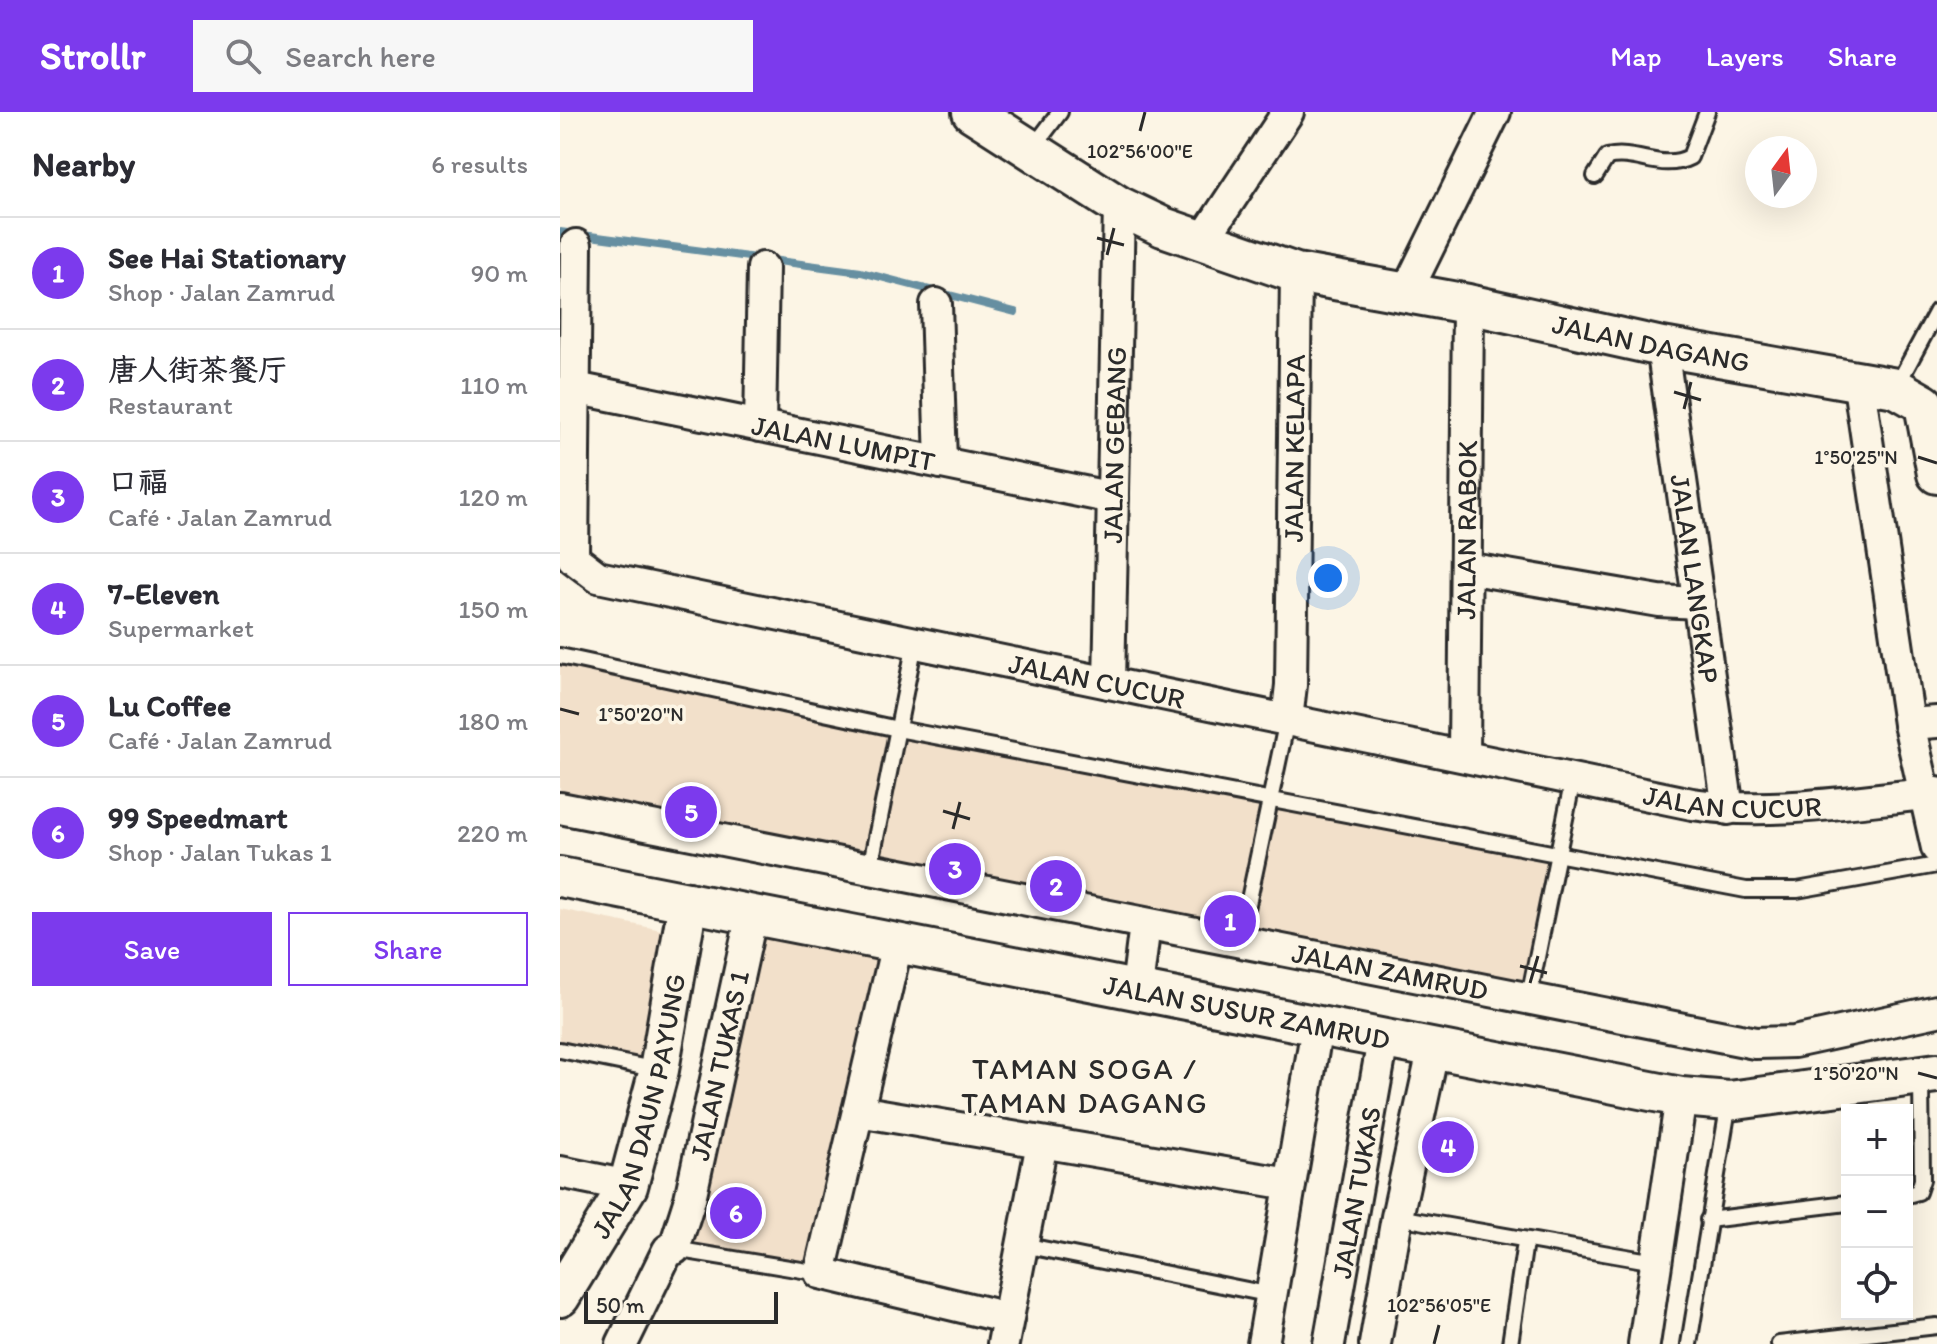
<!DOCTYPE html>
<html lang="en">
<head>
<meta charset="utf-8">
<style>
  :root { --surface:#fff; --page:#f7f7f7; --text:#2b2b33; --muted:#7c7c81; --line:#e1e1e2; --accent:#7c3aed }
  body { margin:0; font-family:Itim,"LXGW WenKai TC",sans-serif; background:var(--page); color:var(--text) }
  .controls { position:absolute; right:24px; bottom:24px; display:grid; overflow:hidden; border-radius:0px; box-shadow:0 8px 32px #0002 }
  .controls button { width:72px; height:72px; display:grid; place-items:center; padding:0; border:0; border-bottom:2px solid var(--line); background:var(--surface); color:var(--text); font:40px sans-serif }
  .compass { position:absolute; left:1185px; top:24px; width:72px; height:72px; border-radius:50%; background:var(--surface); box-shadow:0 8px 32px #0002; rotate:15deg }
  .scale { position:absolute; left:24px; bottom:20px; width:194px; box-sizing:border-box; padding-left:8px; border:4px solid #2b2b2b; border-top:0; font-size:22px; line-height:28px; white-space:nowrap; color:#2b2b2b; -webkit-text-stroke:6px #fcf5e5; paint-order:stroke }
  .you { position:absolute; left:768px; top:466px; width:28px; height:28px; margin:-20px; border:6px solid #fff; border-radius:50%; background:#1a73e8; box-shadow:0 0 0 12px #1a73e833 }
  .badge { display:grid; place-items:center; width:52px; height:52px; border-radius:50%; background:var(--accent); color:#fff; font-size:26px; font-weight:700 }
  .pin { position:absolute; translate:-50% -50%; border:4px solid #fff; box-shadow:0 2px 8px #0006 }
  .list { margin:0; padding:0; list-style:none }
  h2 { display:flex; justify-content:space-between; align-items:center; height:104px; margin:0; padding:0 32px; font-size:34px }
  h2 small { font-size:26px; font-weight:400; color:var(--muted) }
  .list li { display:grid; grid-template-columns:52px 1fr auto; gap:24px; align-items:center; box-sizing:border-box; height:112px; padding:0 32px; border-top:2px solid var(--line) }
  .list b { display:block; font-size:30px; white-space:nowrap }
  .list p { margin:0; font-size:26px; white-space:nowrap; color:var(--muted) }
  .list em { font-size:26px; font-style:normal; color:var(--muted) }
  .actions { display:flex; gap:16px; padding:24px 32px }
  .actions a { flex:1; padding:18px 0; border:2px solid var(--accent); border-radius:0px; text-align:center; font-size:28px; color:var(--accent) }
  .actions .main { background:var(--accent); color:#fff }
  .icon { flex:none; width:44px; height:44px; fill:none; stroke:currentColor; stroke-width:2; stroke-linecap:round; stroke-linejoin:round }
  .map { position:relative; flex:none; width:1377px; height:1232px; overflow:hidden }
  header { display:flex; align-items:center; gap:48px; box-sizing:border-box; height:112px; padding:0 40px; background:var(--accent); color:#fff }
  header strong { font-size:38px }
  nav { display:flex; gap:44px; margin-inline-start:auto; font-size:28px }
  .search { width:560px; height:72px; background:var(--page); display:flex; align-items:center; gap:20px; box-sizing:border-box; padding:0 28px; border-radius:0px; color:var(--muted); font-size:30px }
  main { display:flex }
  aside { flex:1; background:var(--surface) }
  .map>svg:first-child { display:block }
</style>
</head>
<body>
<header>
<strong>Strollr</strong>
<div class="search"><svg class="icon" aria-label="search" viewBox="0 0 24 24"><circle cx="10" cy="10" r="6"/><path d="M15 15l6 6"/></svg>Search here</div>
<nav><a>Map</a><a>Layers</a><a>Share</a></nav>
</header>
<main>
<aside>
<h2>Nearby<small>6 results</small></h2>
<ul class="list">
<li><span class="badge">1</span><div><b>See Hai Stationary</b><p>Shop · Jalan Zamrud</p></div><em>90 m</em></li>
<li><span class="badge">2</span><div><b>唐人街茶餐厅</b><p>Restaurant</p></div><em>110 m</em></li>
<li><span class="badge">3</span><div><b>口福</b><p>Café · Jalan Zamrud</p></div><em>120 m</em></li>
<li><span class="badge">4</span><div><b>7-Eleven</b><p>Supermarket</p></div><em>150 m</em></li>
<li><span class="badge">5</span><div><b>Lu Coffee</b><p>Café · Jalan Zamrud</p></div><em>180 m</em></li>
<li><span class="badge">6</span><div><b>99 Speedmart</b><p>Shop · Jalan Tukas 1</p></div><em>220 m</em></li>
</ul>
<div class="actions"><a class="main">Save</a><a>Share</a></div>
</aside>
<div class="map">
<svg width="1377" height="1232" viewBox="0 0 1377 1232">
  <rect width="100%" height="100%" fill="#fcf5e5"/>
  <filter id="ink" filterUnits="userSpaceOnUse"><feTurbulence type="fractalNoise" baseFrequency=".0125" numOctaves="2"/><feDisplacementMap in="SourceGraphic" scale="16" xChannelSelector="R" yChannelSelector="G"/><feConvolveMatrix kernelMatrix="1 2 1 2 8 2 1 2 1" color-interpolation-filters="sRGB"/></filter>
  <g filter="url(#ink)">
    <!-- built -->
    <g fill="#f2e0ca">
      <path d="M 0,538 L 360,615 L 1004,739 L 972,895 L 0,704 Z"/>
      <path d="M 0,797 L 135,825 L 111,968 L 0,945 Z"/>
      <path d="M 180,815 L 343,848 L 266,1171 L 115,1145 Z"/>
    </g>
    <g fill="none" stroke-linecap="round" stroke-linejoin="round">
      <!-- stream -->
      <path stroke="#668fa1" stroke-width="8" d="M 0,120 L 301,160 L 455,200"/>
      <!-- service casing -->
      <g stroke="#2b2b2b" stroke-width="20">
        <g id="service">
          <path d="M 472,37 L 500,0"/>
          <path d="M 1035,64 L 1047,45 C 1077,38 1101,60 1130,45 L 1147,0"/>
          <path d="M 1336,275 L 1377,199"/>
          <path d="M 0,544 L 338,617 L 1186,778 L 1237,778 L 1377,753"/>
          <path d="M 310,756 L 355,531"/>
          <path d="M 680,830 L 727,608"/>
          <path d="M 969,885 L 1013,667"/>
          <path d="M 0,938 L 98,958"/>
          <path d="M 1347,1083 L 1358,1080 L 1362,1068 L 1361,964"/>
          <path d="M 837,1105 L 1095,1150"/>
          <path d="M 1148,1108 L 1287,1091"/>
          <path d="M 463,1133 L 712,1183"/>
          <path d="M 114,1137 L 260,1161"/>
          <path d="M 950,1232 L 965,1130"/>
          <path d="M 1129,1232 L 1169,990"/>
          <path d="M 1219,1232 L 1377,1214"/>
        </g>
      </g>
      <!-- minor casing -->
      <g stroke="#2b2b2b" stroke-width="36">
        <g id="minor">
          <path d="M 642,130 L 728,0"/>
          <path id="s1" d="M 16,133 L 13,446 L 38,465 L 1132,692 C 1213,704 1297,688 1377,681"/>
          <path d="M 846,181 L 935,0"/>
          <path d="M 376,192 L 381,351"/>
          <path id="s2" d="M 1102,235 L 1168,697"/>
          <path d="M 1298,267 L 1349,612 L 1377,736"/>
          <path id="s3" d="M 15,276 L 553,386"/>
          <path d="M 200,314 L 203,156"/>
          <path d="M 906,456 L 1099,489 L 1139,491"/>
          <path id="s4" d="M 549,571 L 559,94"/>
          <path id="s5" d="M 727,608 L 731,573 L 736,161"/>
          <path d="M 1349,612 L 1377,610"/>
          <path id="s6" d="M 904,644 L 908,192"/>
          <path id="s7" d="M 0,696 L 1195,931 L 1234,930 L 1377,899"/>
          <path d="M 337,832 L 260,1161 L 448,1206"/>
          <path d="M 577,876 L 585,812"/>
          <path d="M 298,999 L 730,1072"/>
          <path d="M 0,1060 L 68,1074"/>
          <path id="s8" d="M 62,1232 L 108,1138 L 114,1137 L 130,1087 L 192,802"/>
          <path d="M 443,1232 L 482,1031"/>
          <path d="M 703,1232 L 757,915"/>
          <path id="s9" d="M 769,1232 L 823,928"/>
          <path d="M 815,1232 L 837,1105 L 873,939"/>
          <path d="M 1084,1232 L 1121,985"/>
        </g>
      </g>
      <!-- tertiary casing -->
      <g stroke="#2b2b2b" stroke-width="44">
        <g id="tertiary">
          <path id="s10" d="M 412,0 L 559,94 L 603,115 L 736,161 L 908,192 L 1102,235 L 1336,276 L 1364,292 L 1377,362"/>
          <path id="s11" d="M 0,765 L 1121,985 L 1169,989 L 1377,961"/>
          <path id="s12" d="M 0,1185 L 68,1074 L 99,958 L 128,790"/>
        </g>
      </g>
      <!-- service -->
      <use href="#service" stroke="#fcf5e5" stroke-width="14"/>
      <!-- minor -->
      <use href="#minor" stroke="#fcf5e5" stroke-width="30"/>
      <!-- tertiary -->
      <use href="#tertiary" stroke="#fcf5e5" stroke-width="38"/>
    </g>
  </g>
  <!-- ticks -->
  <path fill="none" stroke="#2b2b2b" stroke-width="3" d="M 580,19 L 585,0M 537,126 L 564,133M 547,143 L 554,116M 1114,280 L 1141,288M 1124,297 L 1131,270M 1358,345 L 1377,351M 0,597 L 19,602M 383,699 L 410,707M 393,717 L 400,690M 960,854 L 987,861M 970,871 L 978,844M 1358,961 L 1377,966M 874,1232 L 879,1213"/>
  <g text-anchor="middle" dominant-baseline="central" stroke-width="7" stroke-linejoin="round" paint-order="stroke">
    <!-- street labels -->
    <g font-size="28" fill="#2b2b2b" stroke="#fcf5e5">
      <text stroke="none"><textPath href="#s10" startOffset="726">JALAN DAGANG</textPath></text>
      <text stroke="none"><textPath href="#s3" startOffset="274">JALAN LUMPIT</textPath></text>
      <text stroke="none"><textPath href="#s4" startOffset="238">JALAN GEBANG</textPath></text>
      <text stroke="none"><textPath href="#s5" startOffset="272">JALAN KELAPA</textPath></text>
      <text stroke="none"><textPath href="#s6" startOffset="226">JALAN RABOK</textPath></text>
      <text stroke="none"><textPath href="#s2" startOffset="234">JALAN LANGKAP</textPath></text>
      <text stroke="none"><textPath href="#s1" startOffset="854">JALAN CUCUR</textPath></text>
      <text stroke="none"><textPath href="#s1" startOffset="1502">JALAN CUCUR</textPath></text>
      <text stroke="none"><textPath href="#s7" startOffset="846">JALAN ZAMRUD</textPath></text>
      <text stroke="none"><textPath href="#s11" startOffset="700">JALAN SUSUR ZAMRUD</textPath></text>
      <text stroke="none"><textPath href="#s8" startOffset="300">JALAN TUKAS 1</textPath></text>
      <text stroke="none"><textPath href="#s12" startOffset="210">JALAN DAUN PAYUNG</textPath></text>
      <text stroke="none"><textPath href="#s9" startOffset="154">JALAN TUKAS</textPath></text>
    </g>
    <!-- neighbourhood labels -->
    <g font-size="30" letter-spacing="2" fill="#2b2b2b" stroke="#fcf5e5">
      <text x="525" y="956">TAMAN SOGA /<tspan x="525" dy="34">TAMAN DAGANG</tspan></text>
    </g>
  </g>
  <g font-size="20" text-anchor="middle" fill="#2b2b2b" stroke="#fcf5e5" stroke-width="7" stroke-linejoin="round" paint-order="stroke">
    <text x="580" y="46">102°56'00"E</text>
    <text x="1296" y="352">1°50'25"N</text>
    <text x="81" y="609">1°50'20"N</text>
    <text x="1296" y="968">1°50'20"N</text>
    <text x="879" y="1200">102°56'05"E</text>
  </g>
</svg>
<div class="controls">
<button>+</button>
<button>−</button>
<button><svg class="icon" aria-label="locate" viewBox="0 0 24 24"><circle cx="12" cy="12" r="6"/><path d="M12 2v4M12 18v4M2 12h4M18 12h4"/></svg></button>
</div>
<svg class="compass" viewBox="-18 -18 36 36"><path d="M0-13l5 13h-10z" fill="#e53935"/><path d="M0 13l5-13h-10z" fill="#7c7c81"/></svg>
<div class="scale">50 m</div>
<div class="you"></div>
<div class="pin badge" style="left:670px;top:809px">1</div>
<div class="pin badge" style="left:496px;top:774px">2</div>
<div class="pin badge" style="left:395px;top:757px">3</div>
<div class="pin badge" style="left:888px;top:1035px">4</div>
<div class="pin badge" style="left:131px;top:700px">5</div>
<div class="pin badge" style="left:176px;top:1101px">6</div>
</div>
</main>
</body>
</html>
